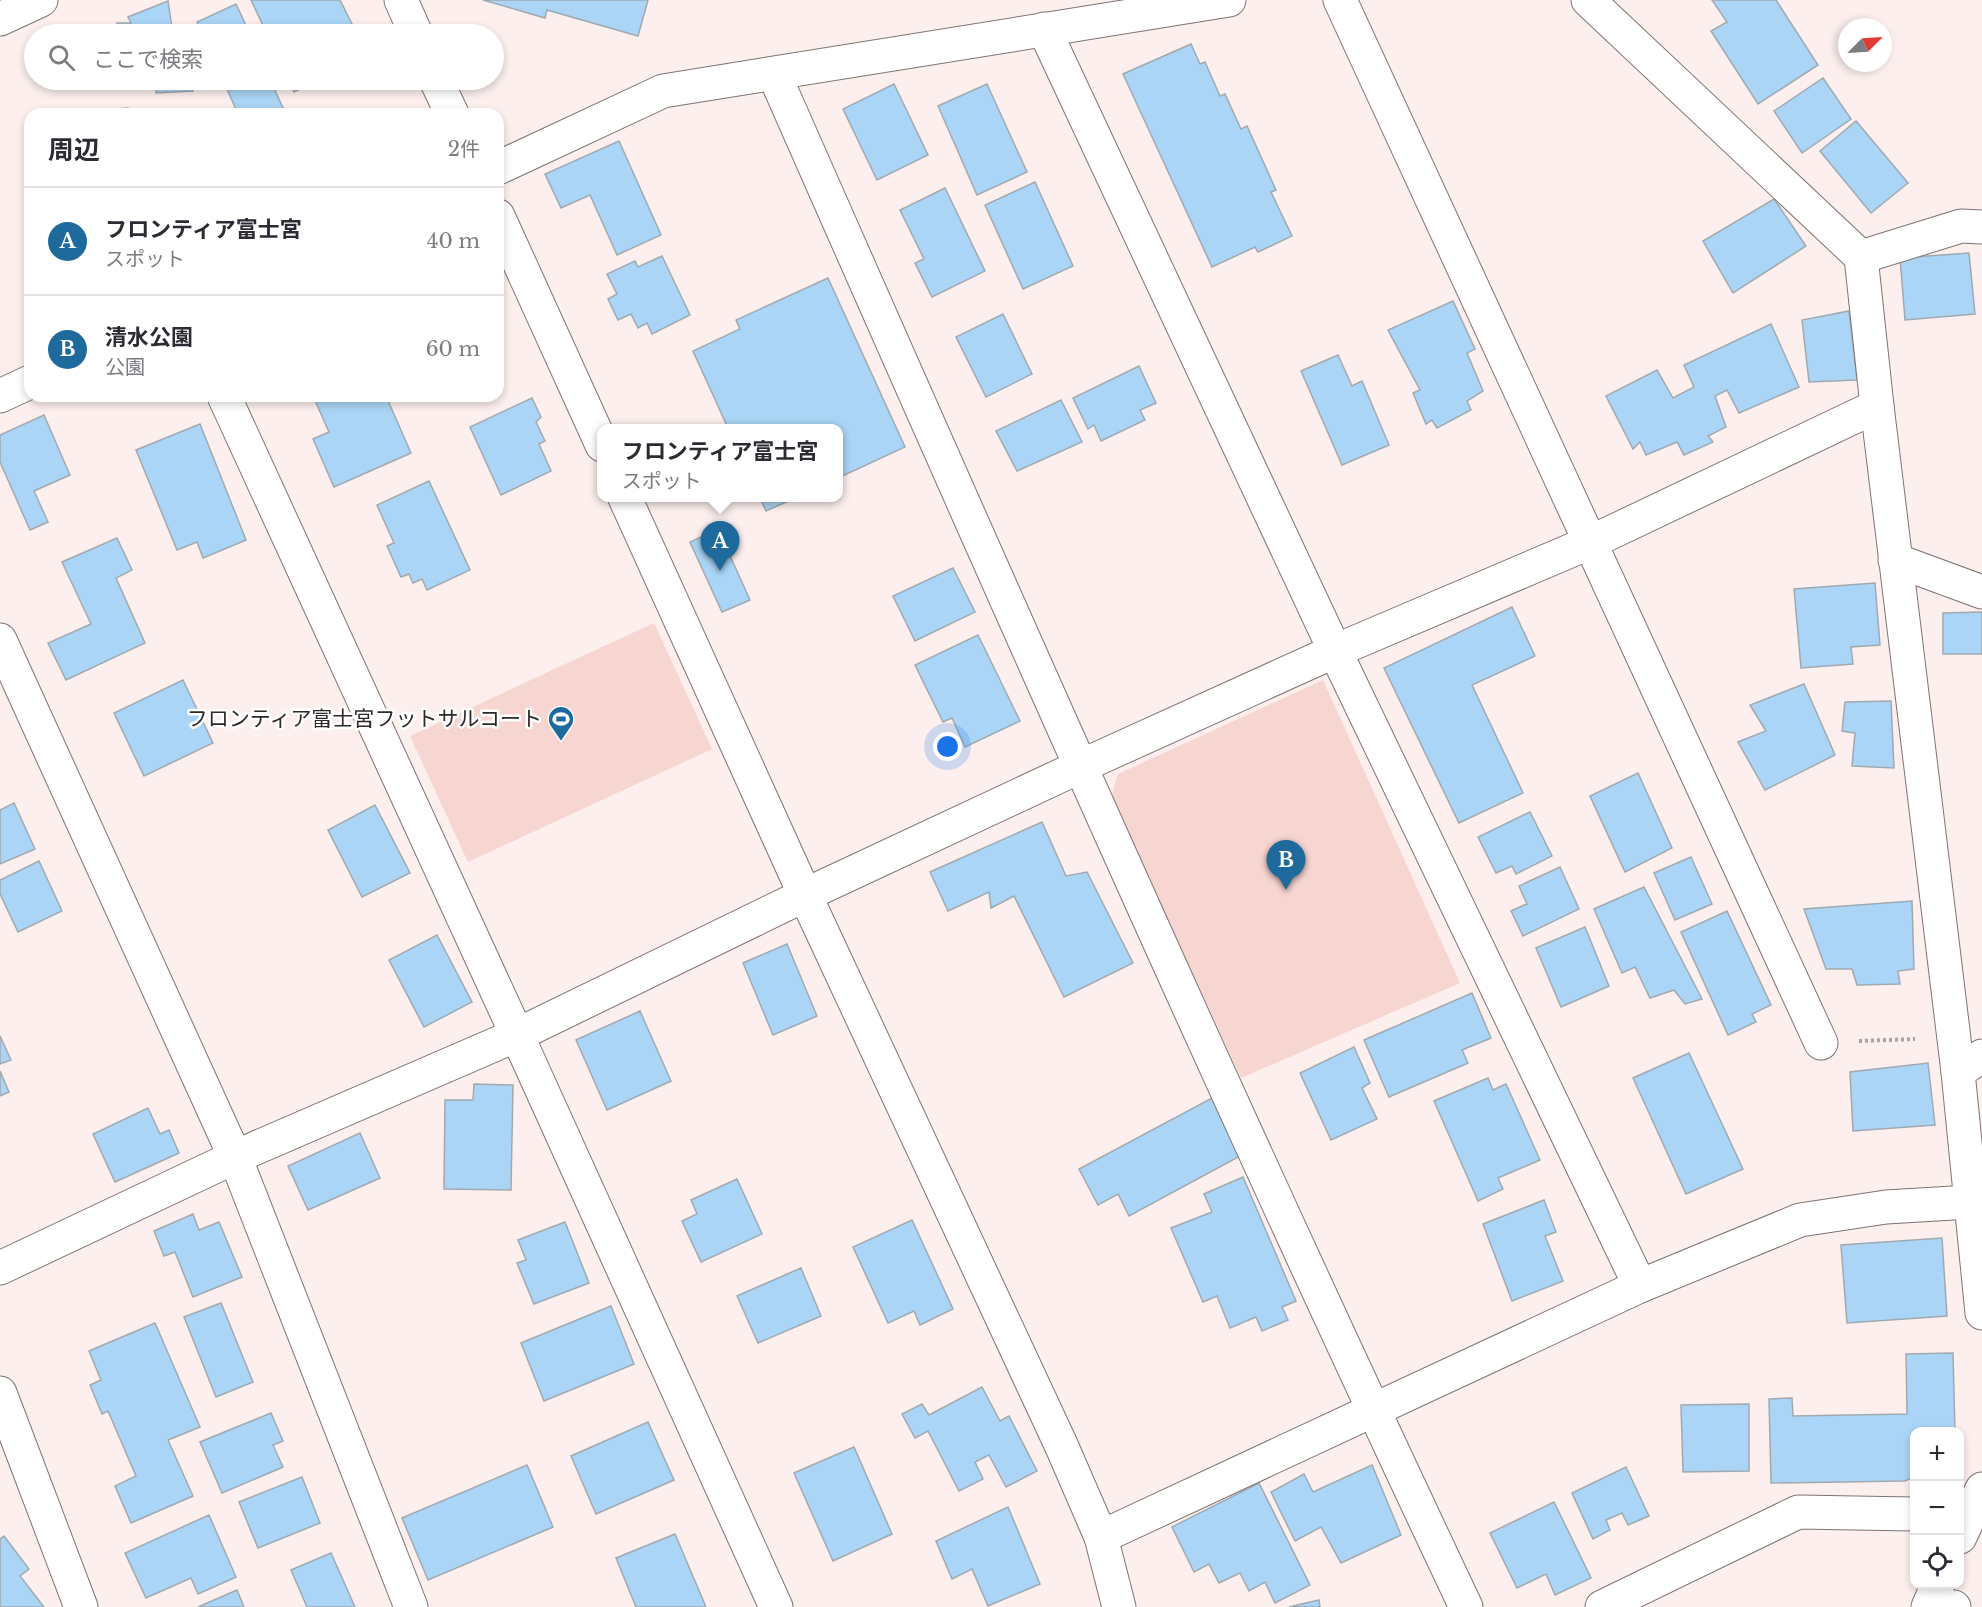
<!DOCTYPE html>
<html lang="ja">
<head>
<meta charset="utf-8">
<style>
  :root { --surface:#fff; --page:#f7f7f7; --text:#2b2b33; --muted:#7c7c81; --line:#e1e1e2; --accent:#1e6a9d }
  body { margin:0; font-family:"Libre Baskerville","Noto Sans JP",serif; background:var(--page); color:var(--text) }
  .controls { position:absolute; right:18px; bottom:18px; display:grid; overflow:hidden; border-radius:12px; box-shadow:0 3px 9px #0003 }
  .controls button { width:54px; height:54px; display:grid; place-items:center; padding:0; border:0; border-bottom:2px solid var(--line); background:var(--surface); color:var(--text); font:30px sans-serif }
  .compass { position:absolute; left:1838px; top:18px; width:54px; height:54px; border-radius:50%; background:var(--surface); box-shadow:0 3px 9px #0003; rotate:66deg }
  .you { position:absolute; left:948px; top:747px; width:21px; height:21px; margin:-15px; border:4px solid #fff; border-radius:50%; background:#1a73e8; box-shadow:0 0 0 9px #1a73e833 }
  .badge { display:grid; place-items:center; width:39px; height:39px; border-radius:50%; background:var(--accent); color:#fff; font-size:20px; font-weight:700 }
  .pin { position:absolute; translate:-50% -50px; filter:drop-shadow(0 2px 3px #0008) }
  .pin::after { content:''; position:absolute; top:32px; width:21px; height:18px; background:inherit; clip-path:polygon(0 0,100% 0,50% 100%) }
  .popup { position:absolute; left:597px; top:424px; width:246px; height:78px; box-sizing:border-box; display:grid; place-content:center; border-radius:12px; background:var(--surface); filter:drop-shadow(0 2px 4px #0005); font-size:20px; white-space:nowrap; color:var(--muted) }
  .popup b { font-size:22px; color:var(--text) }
  .popup::after { content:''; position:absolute; left:50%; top:100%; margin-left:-12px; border:12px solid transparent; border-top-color:var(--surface) }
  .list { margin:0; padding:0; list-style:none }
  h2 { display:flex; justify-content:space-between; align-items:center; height:78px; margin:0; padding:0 24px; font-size:26px }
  h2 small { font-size:20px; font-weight:400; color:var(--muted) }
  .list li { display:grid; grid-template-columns:39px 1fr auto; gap:18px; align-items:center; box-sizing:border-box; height:108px; padding:0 24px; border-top:2px solid var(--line) }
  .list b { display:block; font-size:22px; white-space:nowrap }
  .list p { margin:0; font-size:20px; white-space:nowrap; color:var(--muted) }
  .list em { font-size:20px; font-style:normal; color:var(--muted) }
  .icon { flex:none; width:33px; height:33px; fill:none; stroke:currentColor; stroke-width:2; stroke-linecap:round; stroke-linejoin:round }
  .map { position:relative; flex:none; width:1982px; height:1607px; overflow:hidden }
  .search { position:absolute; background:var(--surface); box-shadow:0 3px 9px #0003; left:24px; top:24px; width:480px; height:66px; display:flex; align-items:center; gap:15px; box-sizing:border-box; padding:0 21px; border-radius:33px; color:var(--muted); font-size:22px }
  .panel { position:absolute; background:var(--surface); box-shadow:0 3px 9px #0003; left:24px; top:108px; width:480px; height:294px; border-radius:18px }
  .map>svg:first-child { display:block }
</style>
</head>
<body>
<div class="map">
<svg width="1982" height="1607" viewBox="0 0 1982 1607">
  <rect width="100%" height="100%" fill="#fcefed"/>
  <!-- green -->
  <g fill="#f7d5d0">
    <path d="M 654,623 L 712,749 L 468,862 L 410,736 Z"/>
    <path d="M 1323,680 L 1460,983 L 1241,1078 L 1111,796 L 1118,774 Z"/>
  </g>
  <!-- building -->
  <g fill="#abd5f6" stroke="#a1a9b0" stroke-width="1.5">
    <path d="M 251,0 L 340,0 L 357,34 L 267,34 Z"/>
    <path d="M 483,0 L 648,0 L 638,36 L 547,10 L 545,18 Z"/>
    <path d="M 1712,0 L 1776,0 L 1818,65 L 1758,104 L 1711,31 L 1727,22 Z"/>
    <path d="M 168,1 L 173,34 L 118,34 L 117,23 L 131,23 L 128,17 Z"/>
    <path d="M 236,4 L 250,34 L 203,34 L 197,22 Z"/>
    <path d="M 1191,44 L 1200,64 L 1205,62 L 1220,96 L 1225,94 L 1241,129 L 1247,126 L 1276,190 L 1271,192 L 1292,236 L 1258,252 L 1255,247 L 1212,267 L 1123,74 Z"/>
    <path d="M 1823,78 L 1851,119 L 1802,153 L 1774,111 Z"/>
    <path d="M 156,80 L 191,80 L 193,91 L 156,93 Z"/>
    <path d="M 223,80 L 270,80 L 286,114 L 238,114 Z"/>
    <path d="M 288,80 L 319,80 L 294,92 Z"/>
    <path d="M 894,84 L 928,155 L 877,180 L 843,109 Z"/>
    <path d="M 987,84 L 1027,172 L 977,195 L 938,106 Z"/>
    <path d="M 128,108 L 129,114 L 103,114 L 103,110 Z"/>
    <path d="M 1856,121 L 1908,183 L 1871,213 L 1820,151 Z"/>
    <path d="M 619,141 L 661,235 L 617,255 L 590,195 L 561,208 L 545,174 Z"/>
    <path d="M 1035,182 L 1073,266 L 1023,289 L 985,205 Z"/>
    <path d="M 945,188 L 985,271 L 932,297 L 915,263 L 924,259 L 900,210 Z"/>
    <path d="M 1774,199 L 1806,246 L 1733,293 L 1703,241 Z"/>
    <path d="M 1969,253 L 1975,314 L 1905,320 L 1900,258 Z"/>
    <path d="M 662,256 L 690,315 L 652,334 L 647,323 L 638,328 L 631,314 L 618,320 L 608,299 L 617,294 L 607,274 L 635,261 L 638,267 Z"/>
    <path d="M 828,278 L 905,447 L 838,478 L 838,428 L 728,428 L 693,351 L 740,329 L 736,320 Z"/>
    <path d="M 1453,301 L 1475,349 L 1467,353 L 1483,391 L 1467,401 L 1471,410 L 1437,428 L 1432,420 L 1426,424 L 1413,393 L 1420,390 L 1388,330 Z"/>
    <path d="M 1849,311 L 1857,380 L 1809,382 L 1802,320 Z"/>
    <path d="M 1003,314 L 1032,374 L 986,397 L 956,337 Z"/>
    <path d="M 1771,324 L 1799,387 L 1739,413 L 1727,390 L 1715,396 L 1726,427 L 1708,436 L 1713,442 L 1684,455 L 1677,442 L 1646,455 L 1640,442 L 1633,449 L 1606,396 L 1657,370 L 1673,398 L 1694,387 L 1684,365 Z"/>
    <path d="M 1338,355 L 1352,386 L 1362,381 L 1389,445 L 1342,465 L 1301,371 Z"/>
    <path d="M 1139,366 L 1156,403 L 1140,410 L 1145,420 L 1101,441 L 1094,425 L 1088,429 L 1073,398 Z"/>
    <path d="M 313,396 L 386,396 L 411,453 L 334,487 L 313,439 L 329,432 Z"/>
    <path d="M 532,398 L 541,417 L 536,422 L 545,441 L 539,444 L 551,471 L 501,495 L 470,427 Z"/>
    <path d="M 1061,400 L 1082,442 L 1017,471 L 996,431 Z"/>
    <path d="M 44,415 L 70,475 L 34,491 L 48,522 L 30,530 L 0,462 L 0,435 Z"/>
    <path d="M 200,424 L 246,540 L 203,558 L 197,542 L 177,550 L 136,450 Z"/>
    <path d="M 429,481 L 470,570 L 427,590 L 422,579 L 413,583 L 409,574 L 401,577 L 387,546 L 394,543 L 377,505 Z"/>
    <path d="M 760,498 L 795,498 L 766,511 Z"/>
    <path d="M 718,529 L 750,600 L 722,612 L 690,542 Z"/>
    <path d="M 117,538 L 132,570 L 116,578 L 145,643 L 66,680 L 48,643 L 91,624 L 62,562 Z"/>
    <path d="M 953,568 L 975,612 L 915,641 L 893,596 Z"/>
    <path d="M 1875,583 L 1880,645 L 1851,647 L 1853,664 L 1801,668 L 1794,589 Z"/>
    <path d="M 1512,607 L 1535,656 L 1472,685 L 1523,793 L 1459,823 L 1384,668 Z"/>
    <path d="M 1982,612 L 1982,654 L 1943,654 L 1943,613 Z"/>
    <path d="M 978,635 L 1020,721 L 965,747 L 952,718 L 943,722 L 915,665 Z"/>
    <path d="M 183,680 L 213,743 L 144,776 L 114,713 Z"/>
    <path d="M 1804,684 L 1835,755 L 1765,790 L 1738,742 L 1766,731 L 1750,705 Z"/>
    <path d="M 1891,701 L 1894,768 L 1852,766 L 1855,733 L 1842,731 L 1845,702 Z"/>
    <path d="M 1638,773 L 1672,848 L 1625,872 L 1590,796 Z"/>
    <path d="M 14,803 L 35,849 L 0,864 L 0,810 Z"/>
    <path d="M 375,805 L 410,873 L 362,897 L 328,830 Z"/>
    <path d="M 1530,812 L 1552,856 L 1516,874 L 1512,866 L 1496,873 L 1478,837 Z"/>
    <path d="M 1042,822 L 1066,876 L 1087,872 L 1133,963 L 1064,997 L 1014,896 L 991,908 L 989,892 L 948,911 L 930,872 Z"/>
    <path d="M 1691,857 L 1712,904 L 1675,920 L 1654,873 Z"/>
    <path d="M 39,861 L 62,911 L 18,932 L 0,894 L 0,880 Z"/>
    <path d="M 1560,867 L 1579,909 L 1523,936 L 1511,911 L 1527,904 L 1519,886 Z"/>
    <path d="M 1644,887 L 1702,999 L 1685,1004 L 1674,990 L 1650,998 L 1635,967 L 1622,973 L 1594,909 Z"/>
    <path d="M 1912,901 L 1914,969 L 1898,971 L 1900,984 L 1857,985 L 1852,969 L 1826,969 L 1804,909 Z"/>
    <path d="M 1727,911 L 1771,1005 L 1752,1014 L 1756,1022 L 1728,1035 L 1681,932 Z"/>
    <path d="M 1585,927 L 1609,986 L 1561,1007 L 1536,948 Z"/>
    <path d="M 437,935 L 472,1002 L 424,1027 L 389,960 Z"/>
    <path d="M 787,944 L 817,1016 L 773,1035 L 743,963 Z"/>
    <path d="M 1472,993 L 1491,1038 L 1462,1050 L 1468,1063 L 1389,1097 L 1364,1040 Z"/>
    <path d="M 640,1011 L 671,1081 L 607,1110 L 576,1040 Z"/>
    <path d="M 0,1036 L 11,1060 L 0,1064 Z"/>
    <path d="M 1354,1047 L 1370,1083 L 1362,1088 L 1377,1119 L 1331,1140 L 1300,1073 Z"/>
    <path d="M 1689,1053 L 1743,1169 L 1686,1194 L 1633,1078 Z"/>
    <path d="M 1928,1063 L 1935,1125 L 1853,1131 L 1850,1072 Z"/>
    <path d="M 0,1071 L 9,1092 L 0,1096 Z"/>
    <path d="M 1488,1078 L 1493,1090 L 1506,1084 L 1540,1160 L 1498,1178 L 1503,1189 L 1478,1201 L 1434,1101 Z"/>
    <path d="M 474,1084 L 513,1085 L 511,1190 L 444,1189 L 445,1100 L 473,1100 Z"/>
    <path d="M 1212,1098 L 1242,1155 L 1129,1216 L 1118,1194 L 1098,1205 L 1079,1169 Z"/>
    <path d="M 148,1108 L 160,1134 L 169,1130 L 179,1153 L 115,1182 L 93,1134 Z"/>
    <path d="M 360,1133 L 380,1178 L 308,1210 L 288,1166 Z"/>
    <path d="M 1243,1177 L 1296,1301 L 1282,1307 L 1288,1320 L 1262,1331 L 1256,1317 L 1230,1328 L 1217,1296 L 1203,1302 L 1171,1228 L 1212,1212 L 1204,1194 Z"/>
    <path d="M 737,1179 L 762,1234 L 701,1262 L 682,1221 L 697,1214 L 691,1200 Z"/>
    <path d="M 1544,1200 L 1556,1232 L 1545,1236 L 1563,1281 L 1512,1301 L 1483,1224 Z"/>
    <path d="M 193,1214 L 199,1230 L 219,1222 L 242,1277 L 193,1297 L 175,1252 L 164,1256 L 154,1231 Z"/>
    <path d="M 912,1220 L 953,1309 L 920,1325 L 914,1311 L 888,1323 L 853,1247 Z"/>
    <path d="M 565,1222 L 589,1283 L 534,1304 L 517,1263 L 526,1260 L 518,1240 Z"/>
    <path d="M 1942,1238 L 1947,1316 L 1847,1323 L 1841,1245 Z"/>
    <path d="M 801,1268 L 821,1316 L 758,1343 L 737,1296 Z"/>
    <path d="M 221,1303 L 253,1382 L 216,1397 L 184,1317 Z"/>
    <path d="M 611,1306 L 634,1364 L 544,1401 L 521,1343 Z"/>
    <path d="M 155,1323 L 200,1427 L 168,1440 L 193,1496 L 131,1523 L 115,1486 L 136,1476 L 108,1411 L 102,1414 L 90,1385 L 101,1380 L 89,1351 Z"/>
    <path d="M 1953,1353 L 1955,1432 L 1914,1432 L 1914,1477 L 1905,1481 L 1771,1483 L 1769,1399 L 1792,1398 L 1793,1416 L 1907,1414 L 1906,1354 Z"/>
    <path d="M 982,1387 L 1000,1421 L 1009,1416 L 1037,1471 L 1006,1487 L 989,1455 L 975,1462 L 983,1479 L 959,1491 L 928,1431 L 915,1438 L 902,1414 L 922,1404 L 929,1415 Z"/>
    <path d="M 1749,1404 L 1749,1471 L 1683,1472 L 1681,1405 Z"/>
    <path d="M 271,1413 L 283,1441 L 273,1445 L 283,1467 L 222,1493 L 200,1442 Z"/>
    <path d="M 648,1422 L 674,1480 L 596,1514 L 571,1456 Z"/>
    <path d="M 854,1447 L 892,1534 L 833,1561 L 794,1473 Z"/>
    <path d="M 527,1465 L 553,1527 L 428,1580 L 402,1518 Z"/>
    <path d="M 1372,1465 L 1401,1535 L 1341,1563 L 1321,1527 L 1295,1541 L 1271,1492 L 1304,1474 L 1313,1492 Z"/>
    <path d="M 1626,1467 L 1649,1516 L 1628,1525 L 1622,1513 L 1606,1520 L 1610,1530 L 1593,1539 L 1572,1493 Z"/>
    <path d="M 302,1477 L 320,1523 L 258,1548 L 239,1502 Z"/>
    <path d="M 1259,1483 L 1310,1585 L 1275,1603 L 1265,1582 L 1249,1591 L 1240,1573 L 1219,1583 L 1209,1564 L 1194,1572 L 1172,1527 Z"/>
    <path d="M 1554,1502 L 1591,1578 L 1555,1595 L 1546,1574 L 1517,1588 L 1490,1533 Z"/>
    <path d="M 1008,1507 L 1040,1584 L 988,1606 L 972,1569 L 952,1579 L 936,1541 Z"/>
    <path d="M 209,1515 L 236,1577 L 198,1594 L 191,1578 L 146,1598 L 125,1553 Z"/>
    <path d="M 675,1534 L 706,1607 L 636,1607 L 616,1558 Z"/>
    <path d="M 4,1536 L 29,1569 L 20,1576 L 44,1607 L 0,1607 L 0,1539 Z"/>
    <path d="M 331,1553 L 355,1607 L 307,1607 L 291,1570 Z"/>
    <path d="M 237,1590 L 244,1607 L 198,1607 Z"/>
    <path d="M 1319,1600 L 1320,1607 L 1289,1607 Z"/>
  </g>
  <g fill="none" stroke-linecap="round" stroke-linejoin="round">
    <!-- minor casing -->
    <g stroke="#7f7372" stroke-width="35">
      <g id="minor">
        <path d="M 401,0 L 416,34"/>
        <path d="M 1340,0 L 1821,1043"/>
        <path d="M 1588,0 L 1861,257 L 1877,406 L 1958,1072"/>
        <path d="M 0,19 L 41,0"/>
        <path d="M 1044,29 L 1335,651 L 1640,1286"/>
        <path d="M 774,74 C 1000,587 1226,1100 1466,1607"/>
        <path d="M 436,80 L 452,114"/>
        <path d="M 498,168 L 663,91 L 1229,0"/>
        <path d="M 498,216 L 602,445"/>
        <path d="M 1861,257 L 1961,226 L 1982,227"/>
        <path d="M 0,396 L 30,382"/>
        <path d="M 224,396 L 517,1035 L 776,1607"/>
        <path d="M 625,498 L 805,895 L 1062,1447 L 1101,1537 L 1119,1607"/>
        <path d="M 1895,560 L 1982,592"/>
        <path d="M 0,640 L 235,1157 L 411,1607"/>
        <path d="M 0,1268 L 235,1157 L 517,1035 L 805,895 L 1079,767 L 1335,651 L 1591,542 L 1877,406"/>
        <path d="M 0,1393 L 81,1607"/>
        <path d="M 1101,1537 L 1640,1286 L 1800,1220 L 1886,1207 L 1970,1202"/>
        <path d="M 1930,1603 L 1954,1607"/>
        <path d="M 1602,1607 L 1798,1512 L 1914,1514"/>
      </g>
    </g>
    <!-- major casing -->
    <g stroke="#7f7372" stroke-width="35">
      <g id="major">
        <path d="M 1982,1056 L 1958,1072 L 1982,1313"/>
        <path d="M 1960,1537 L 1982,1489"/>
        <path d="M 1928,1607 L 1938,1584"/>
      </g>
    </g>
    <!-- path -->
    <path stroke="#aca3a1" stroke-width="4" stroke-dasharray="3 3" stroke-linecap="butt" d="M 1859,1041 L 1915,1039"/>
    <!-- minor -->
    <use href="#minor" stroke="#fff" stroke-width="33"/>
    <!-- major -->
    <use href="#major" stroke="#fff" stroke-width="33"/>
  </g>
  <!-- icons -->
  <defs>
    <g id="stadium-pin" transform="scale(1.35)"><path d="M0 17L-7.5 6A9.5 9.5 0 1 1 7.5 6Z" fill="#1e6a9d" stroke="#fff"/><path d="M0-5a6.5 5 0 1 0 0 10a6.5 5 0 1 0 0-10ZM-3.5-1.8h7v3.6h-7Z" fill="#fff"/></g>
  </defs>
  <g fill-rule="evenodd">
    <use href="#stadium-pin" x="561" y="719"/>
  </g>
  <g text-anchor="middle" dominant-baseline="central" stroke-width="5" stroke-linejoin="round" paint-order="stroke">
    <!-- poi labels -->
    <g font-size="21" fill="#2c2827" stroke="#fff" text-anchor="end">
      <text x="542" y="719">フロンティア富士宮フットサルコート</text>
    </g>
  </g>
</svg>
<div class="controls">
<button>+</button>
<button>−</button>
<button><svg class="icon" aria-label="locate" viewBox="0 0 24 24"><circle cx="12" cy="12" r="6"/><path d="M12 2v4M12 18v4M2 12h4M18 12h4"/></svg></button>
</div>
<svg class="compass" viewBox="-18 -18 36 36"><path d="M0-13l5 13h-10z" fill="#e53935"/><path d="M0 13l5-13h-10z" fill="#7c7c81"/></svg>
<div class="you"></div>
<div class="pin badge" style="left:720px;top:571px">A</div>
<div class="popup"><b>フロンティア富士宮</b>スポット</div>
<div class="pin badge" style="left:1286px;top:890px">B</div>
<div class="search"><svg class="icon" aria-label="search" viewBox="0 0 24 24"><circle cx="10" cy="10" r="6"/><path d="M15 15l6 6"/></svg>ここで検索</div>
<section class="panel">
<h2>周辺<small>2件</small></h2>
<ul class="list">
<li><span class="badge">A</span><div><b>フロンティア富士宮</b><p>スポット</p></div><em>40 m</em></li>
<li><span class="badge">B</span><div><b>清水公園</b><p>公園</p></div><em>60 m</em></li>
</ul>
</section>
</div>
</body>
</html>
